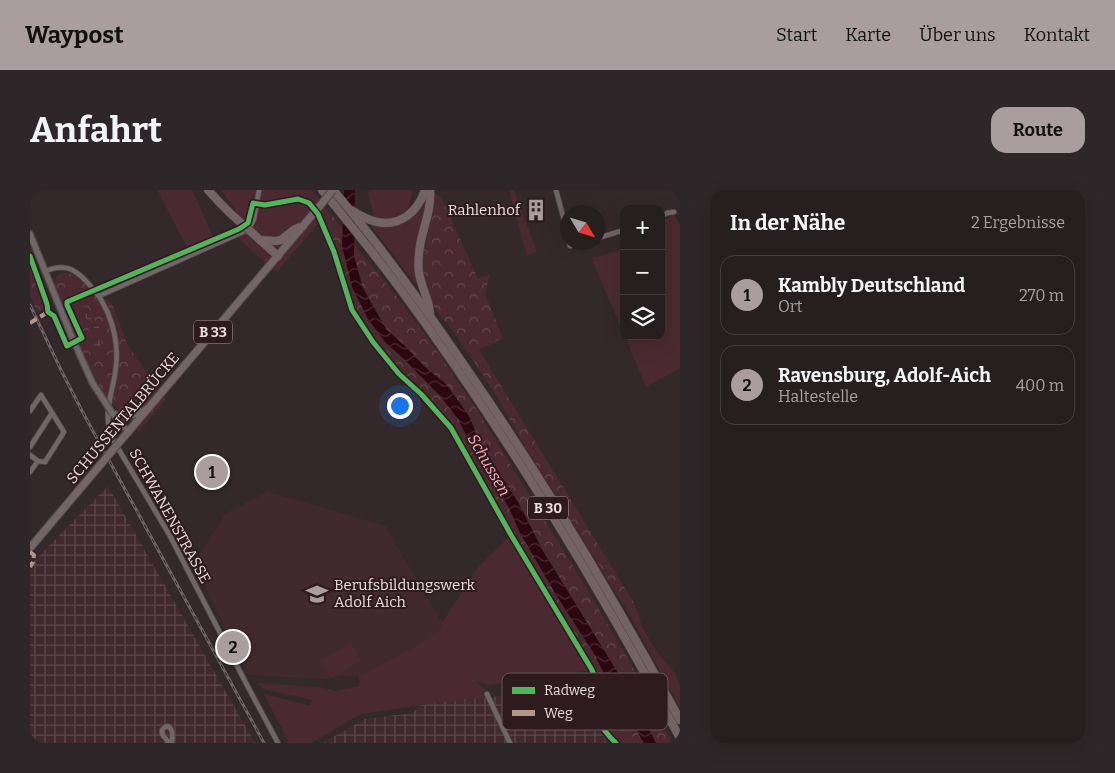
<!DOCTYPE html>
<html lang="de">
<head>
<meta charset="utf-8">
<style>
  :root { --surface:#261f20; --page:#2e2729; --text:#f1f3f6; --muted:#a4a2a5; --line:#423d3e; --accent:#a99d9f }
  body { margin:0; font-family:Bitter,serif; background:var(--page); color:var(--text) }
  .controls { position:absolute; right:15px; top:15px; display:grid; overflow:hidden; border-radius:10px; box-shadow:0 5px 20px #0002 }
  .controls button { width:45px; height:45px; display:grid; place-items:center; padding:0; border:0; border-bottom:1px solid var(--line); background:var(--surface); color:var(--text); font:25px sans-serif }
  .compass { position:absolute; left:530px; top:15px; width:45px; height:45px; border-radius:50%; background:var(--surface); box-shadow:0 5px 20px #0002; rotate:128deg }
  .you { position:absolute; left:369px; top:215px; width:18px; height:18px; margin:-12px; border:4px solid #fff; border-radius:50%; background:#1a73e8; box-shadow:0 0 0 8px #1a73e833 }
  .badge { display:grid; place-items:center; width:32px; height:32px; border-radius:50%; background:var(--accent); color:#111; font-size:16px; font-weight:700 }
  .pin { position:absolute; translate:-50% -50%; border:2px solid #fff; box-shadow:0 1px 5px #0006 }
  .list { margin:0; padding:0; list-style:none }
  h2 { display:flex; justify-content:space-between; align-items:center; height:65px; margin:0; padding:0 20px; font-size:21px }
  h2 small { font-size:16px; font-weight:400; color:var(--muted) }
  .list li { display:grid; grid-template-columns:32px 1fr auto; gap:15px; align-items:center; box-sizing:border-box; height:80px; margin:0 10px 10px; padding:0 10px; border:1px solid var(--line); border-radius:15px }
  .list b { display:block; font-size:19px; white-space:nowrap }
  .list p { margin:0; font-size:16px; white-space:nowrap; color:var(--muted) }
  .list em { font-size:16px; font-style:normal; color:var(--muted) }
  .icon { flex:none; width:28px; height:28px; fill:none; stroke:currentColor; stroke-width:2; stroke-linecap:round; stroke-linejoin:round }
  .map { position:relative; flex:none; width:650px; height:553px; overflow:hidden; border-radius:15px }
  header { display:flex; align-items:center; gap:30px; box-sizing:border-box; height:70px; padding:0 25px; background:var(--accent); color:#111 }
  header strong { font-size:24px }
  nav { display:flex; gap:28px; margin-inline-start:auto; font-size:18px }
  .intro { display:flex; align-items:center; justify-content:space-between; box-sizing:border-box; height:120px; padding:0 30px }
  h1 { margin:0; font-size:35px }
  .button { padding:12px 22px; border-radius:15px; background:var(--accent); color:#111; font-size:18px; font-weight:700 }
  main { display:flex; gap:30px; padding:0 30px }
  aside { flex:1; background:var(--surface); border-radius:15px; box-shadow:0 5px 20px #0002 }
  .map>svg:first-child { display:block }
</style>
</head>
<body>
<header>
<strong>Waypost</strong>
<nav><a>Start</a><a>Karte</a><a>Über uns</a><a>Kontakt</a></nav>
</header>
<div class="intro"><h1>Anfahrt</h1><a class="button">Route</a></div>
<main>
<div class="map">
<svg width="650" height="553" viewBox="0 0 650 553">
  <defs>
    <pattern id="industrial-grid" width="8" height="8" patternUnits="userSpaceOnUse" patternTransform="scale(1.25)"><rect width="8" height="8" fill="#412a2e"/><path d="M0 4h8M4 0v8" fill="none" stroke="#5c484c"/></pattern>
    <pattern id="forest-crowns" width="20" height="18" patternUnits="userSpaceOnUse" patternTransform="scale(1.25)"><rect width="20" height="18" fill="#4a2a30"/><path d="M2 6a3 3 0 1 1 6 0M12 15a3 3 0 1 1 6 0" fill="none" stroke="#64484e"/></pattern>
    <pattern id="wetland-marsh" width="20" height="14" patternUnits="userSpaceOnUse" patternTransform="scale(1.25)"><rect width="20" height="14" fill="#4a2a30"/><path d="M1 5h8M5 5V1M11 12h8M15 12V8" fill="none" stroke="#64484e"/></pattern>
    <pattern id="water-waves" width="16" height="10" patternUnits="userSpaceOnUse" patternTransform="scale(1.25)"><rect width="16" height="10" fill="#2c0611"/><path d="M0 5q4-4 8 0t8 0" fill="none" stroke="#4b2a33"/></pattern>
  </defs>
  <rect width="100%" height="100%" fill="#33292b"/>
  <!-- built -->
  <path fill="#412a2e" d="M 237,302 L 273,312 L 355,336 L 412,433 L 407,444 L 328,487 L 312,485 L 296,489 L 219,485 L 164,375 L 195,324 Z"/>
  <!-- industrial -->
  <g fill="url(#industrial-grid)">
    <path d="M 78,296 L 225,553 L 0,553 L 0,377 L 3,372 Z"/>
    <path d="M 554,500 L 577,553 L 293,553 L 335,529 L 383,523 L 390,515 L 435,509 Z"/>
  </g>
  <!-- green -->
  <g fill="#4a2a30">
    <path d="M 127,0 L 162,0 L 183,46 L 157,57 Z"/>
    <path d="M 191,0 L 281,0 L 299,21 L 247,82 L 211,51 L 206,21 Z"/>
    <path d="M 339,0 L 383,0 L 378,19 L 387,11 C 374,29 360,35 339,25 L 344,25 L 338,3 Z"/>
    <path d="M 400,0 L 395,106 L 335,28 L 367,32 Z"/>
    <path d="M 479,0 L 484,0 L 507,62 L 497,66 Z"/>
    <path d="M 642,24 L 645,26 L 650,35 L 650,178 L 616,197 L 595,146 L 631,146 L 631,30 L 642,27 Z"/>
    <path d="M 594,59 L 594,144 L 561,68 Z"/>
    <path d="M 481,345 L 562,480 L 458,495 L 446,490 L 448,494 L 456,500 L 456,508 L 435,509 L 331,524 L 281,553 L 259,553 L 234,504 L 280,516 L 282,510 L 233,499 L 228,493 L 290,497 L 306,501 L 329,496 L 330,492 L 328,487 L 407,444 L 412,433 L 448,377 Z"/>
    <path d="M 604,413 L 613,439 L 627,462 L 646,484 L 650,496 L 650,518 L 598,422 Z"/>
    <path d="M 321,453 L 331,471 L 301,488 L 291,470 Z"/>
    <path d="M 570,493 L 576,504 L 571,502 L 577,536 L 579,537 L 583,545 L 590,551 L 596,540 L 603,548 L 600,553 L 589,553 L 573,537 L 559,503 L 560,497 L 564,494 Z"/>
  </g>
  <!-- forest -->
  <g fill="url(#forest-crowns)">
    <path d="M 401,2 L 412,9 L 448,89 L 460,84 L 455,104 L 473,148 L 449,160 L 604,413 L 598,422 L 496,258 L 466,205 L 426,145 L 395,106 L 389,78 Z"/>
    <path d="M 299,21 L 335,68 L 361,99 L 410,165 L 447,220 L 548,384 L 605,481 L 642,553 L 600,553 L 603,548 L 587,531 L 580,511 L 481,345 L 421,238 L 391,204 L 369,184 L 343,152 L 322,120 L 304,62 L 292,30 Z"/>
    <path d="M 0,73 L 15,115 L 13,116 L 15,120 L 7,122 L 0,104 Z"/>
    <path d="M 32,83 L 38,83 L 45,85 L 65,104 L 82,114 L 97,154 L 135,210 L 109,242 C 95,228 81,214 70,198 C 59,181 52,162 44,144 L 43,144 L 25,98 C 24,90 26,87 32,83 Z"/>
  </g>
  <!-- wetland -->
  <g fill="url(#wetland-marsh)">
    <path d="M 50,116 L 56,117 L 73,144 L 70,156 L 62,158 L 59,135 Z"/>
    <path d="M 571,502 C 583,507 581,520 587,530 C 589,534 593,537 596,540 L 590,551 C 588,549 585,548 583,545 C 581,543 581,540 580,538 C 571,528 563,517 566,504 Z"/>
  </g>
  <!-- water -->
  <path fill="url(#water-waves)" d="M 314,0 L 325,0 L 324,66 L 333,98 L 356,139 L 374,155 L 396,178 L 416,194 L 439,226 L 450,252 L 489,314 L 513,361 L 596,496 L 626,553 L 614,553 L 584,505 L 566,467 L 528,408 L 490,343 L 479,318 L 439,251 L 428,229 L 411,207 L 374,169 L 356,153 L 338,129 L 322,97 L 312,56 Z"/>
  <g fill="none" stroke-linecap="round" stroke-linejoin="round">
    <!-- minor casing -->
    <g stroke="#504748" stroke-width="6">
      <g id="minor">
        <path d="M 526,0 L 538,45"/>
        <path d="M 631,26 L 637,23 L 644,22"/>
        <path d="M 568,48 L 594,40"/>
        <path d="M 539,52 L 540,56 L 552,52"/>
        <path d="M 15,81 C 33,74 43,77 56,91 C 80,114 91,151 85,184 C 81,208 73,223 82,248 L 140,346 L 218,497 L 248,553"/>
        <path d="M 69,106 L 215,41 L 221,35 L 224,29 L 229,0"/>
        <path d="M 0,221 L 11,205 L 34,242 L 15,272 L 8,271"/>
        <path d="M 0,257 L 22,223"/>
        <path d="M 0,265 L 8,271 L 0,282"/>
        <path d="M 457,504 L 480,553"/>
        <path d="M 139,553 L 132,544 L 132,540 L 135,537 L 138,536 C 144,540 142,547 142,553"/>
      </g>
    </g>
    <!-- tertiary casing -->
    <g stroke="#504748" stroke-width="8">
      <g id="tertiary">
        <path d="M 0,44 L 41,145"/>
        <path d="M 82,223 C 96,228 104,227 116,219"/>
        <path d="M 82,223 L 98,242"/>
      </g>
    </g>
    <!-- primary casing -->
    <g stroke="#504748" stroke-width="9">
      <path id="primary" d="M 98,242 L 273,36"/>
    </g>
    <!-- trunk casing -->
    <g stroke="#504748" stroke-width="9">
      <g id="trunk">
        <path d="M 178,0 L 190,13"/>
        <path d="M 292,0 C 319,33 346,66 371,100 C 476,243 567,393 650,548"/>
        <path d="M 303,0 C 350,55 393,115 434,175 C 513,289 584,408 650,530"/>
        <path d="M 321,20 C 329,25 337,30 347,32 C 371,37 388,21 395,0"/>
        <path d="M 230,50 L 245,51 L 251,50 L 265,39 L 273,36"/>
        <path d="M 230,50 L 248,66"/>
        <path d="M 400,125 C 400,113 394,103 391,91 C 388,83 388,73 389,64 C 390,43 402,22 400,0"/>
      </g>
    </g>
    <!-- minor -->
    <use href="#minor" stroke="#6f6668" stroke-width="4.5"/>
    <!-- tertiary -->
    <use href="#tertiary" stroke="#6f6668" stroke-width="5.5"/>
    <!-- primary -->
    <use href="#primary" stroke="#746567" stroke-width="7"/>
    <!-- trunk -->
    <use href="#trunk" stroke="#736266" stroke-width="8"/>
    <!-- rail casing -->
    <g stroke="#6e6567" stroke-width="3">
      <path id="rail" d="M 0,115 L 32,182 L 52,221 L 234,553"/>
    </g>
    <!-- rail -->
    <use href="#rail" stroke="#2d1b1e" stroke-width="1" stroke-dasharray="4" stroke-linecap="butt"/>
    <!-- tertiary-bridge casing -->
    <g stroke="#504748" stroke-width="8" stroke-linecap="butt">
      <path id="tertiary-bridge" d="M 41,145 L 62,192 L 82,223"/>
    </g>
    <!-- primary-bridge casing -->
    <g stroke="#504748" stroke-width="9" stroke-linecap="butt">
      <g id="primary-bridge">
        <path d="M 273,36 L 303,0"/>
        <path d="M 0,358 L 98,242"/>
      </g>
    </g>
    <!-- trunk-bridge casing -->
    <g stroke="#504748" stroke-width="9" stroke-linecap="butt">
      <path id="trunk-bridge" d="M 190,13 L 201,24 L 230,50"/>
    </g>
    <!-- tertiary-bridge -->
    <use href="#tertiary-bridge" stroke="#6f6668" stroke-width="5.5"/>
    <!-- primary-bridge -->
    <use href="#primary-bridge" stroke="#746567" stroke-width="7"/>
    <!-- trunk-bridge -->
    <use href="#trunk-bridge" stroke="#736266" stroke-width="8"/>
    <!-- quiet -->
    <g stroke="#b2968c" stroke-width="4" stroke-dasharray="8 4" stroke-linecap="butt">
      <path d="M 0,133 L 18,122"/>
      <path d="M 0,362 L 4,365 L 3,372 L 0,377"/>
    </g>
    <!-- cycleway casing -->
    <g stroke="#2d1b1e" stroke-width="8">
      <path id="cycleway" d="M 0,66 L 17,114 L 18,122 L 24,126 L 37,156 L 52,148 L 37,115 L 37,112 L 39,111 L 209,39 L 218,33 L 223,13 L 235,15 L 268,9 L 279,13 L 288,24 L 304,62 L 322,120 L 343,152 L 369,184 L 391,204 L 421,238 L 481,345 L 562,480 L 564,485 L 562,490 L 557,497 C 562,518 569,538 586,553"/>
    </g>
    <!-- cycleway -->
    <use href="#cycleway" stroke="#56b35d" stroke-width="5"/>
  </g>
  <!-- icons -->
  <defs>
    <g id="building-bare" transform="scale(1.725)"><path d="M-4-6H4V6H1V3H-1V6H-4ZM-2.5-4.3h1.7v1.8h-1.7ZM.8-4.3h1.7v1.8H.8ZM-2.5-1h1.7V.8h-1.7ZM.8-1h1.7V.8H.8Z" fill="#a99d9f" stroke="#2d1b1e" stroke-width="2.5" paint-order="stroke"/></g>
    <g id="school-bare" transform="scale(1.725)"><path d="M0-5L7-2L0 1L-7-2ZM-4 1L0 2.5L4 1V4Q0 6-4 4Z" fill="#a99d9f" stroke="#2d1b1e" stroke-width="2.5" paint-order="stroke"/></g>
  </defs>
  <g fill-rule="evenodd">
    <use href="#building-bare" x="506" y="20"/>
    <use href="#school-bare" x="287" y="404"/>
  </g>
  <g text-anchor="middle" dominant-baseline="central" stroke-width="4" stroke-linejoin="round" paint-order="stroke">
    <!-- shield labels -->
    <g fill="#2d1b1e" stroke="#b1a2a4" stroke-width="1">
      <rect x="164" y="130.5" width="38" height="23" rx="4"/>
      <rect x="498" y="306.5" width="40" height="23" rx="4"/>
    </g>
    <g font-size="14" font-weight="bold" fill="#e9dcde">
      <text x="183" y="142">B 33</text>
      <text x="518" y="318">B 30</text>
    </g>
    <!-- poi labels -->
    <g font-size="15" fill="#e9dcde" stroke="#2d1b1e" text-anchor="end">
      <text x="490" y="20">Rahlenhof</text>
      <text x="304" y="395" text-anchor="start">Berufsbildungswerk<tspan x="304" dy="17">Adolf Aich</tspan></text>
    </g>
    <!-- street labels -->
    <g font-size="15" fill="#e9dcde" stroke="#2d1b1e">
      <text transform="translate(93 228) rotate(-50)">SCHUSSENTALBRÜCKE</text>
      <text transform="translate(140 326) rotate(61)">SCHWANENSTRASSE</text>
    </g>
    <!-- water labels -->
    <g font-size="16" font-style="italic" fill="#fbaab7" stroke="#2d1b1e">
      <text transform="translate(459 275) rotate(60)">Schussen</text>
    </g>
  </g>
  <!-- legend -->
  <rect x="472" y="483" width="166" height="57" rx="8" fill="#2d1b1e" stroke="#655558" stroke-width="1"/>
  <rect x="482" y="497" width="23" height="7" fill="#56b35d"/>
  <rect x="482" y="520" width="23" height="6" fill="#b2968c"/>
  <g font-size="14" fill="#e9dcde">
    <text x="514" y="505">Radweg</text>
    <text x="514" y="528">Weg</text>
  </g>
</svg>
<div class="controls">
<button>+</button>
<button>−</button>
<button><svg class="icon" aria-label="layers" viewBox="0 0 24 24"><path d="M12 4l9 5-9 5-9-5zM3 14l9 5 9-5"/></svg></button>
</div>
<svg class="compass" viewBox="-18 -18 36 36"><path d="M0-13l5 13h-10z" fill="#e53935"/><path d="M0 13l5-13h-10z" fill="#a4a2a5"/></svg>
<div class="you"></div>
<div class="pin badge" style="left:182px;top:282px">1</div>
<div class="pin badge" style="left:203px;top:457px">2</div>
</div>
<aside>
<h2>In der Nähe<small>2 Ergebnisse</small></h2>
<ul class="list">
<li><span class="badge">1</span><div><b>Kambly Deutschland</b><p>Ort</p></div><em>270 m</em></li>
<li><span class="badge">2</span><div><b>Ravensburg, Adolf-Aich</b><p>Haltestelle</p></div><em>400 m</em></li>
</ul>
</aside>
</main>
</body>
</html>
